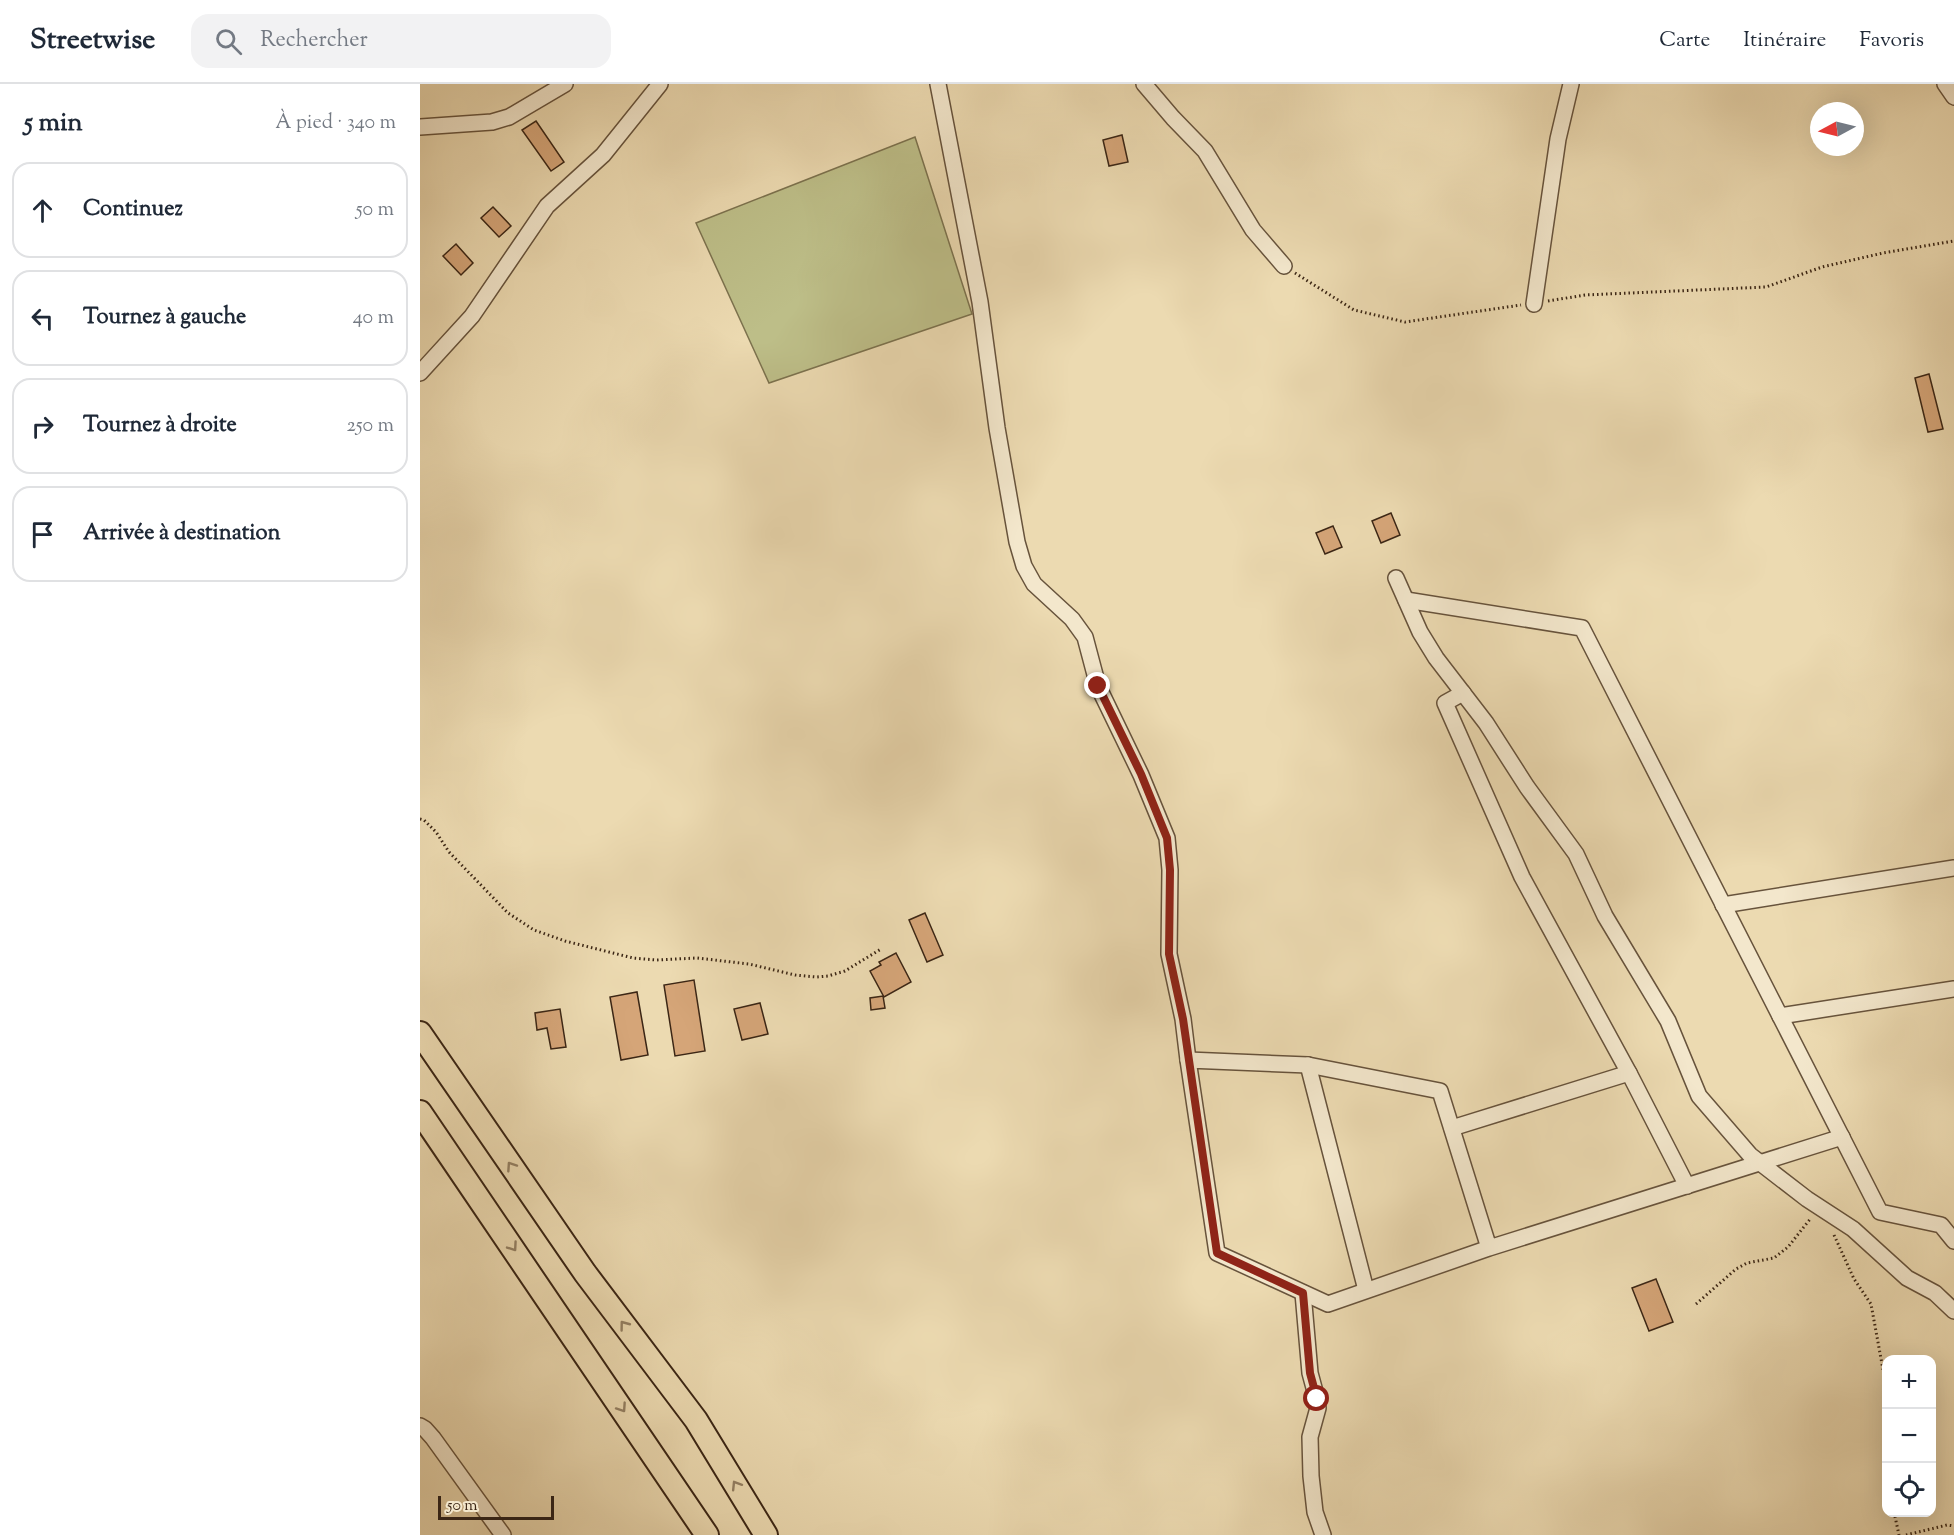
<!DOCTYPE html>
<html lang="fr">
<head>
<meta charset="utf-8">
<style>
  :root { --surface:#fff; --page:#f2f2f3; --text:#1f2937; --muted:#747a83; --line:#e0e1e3 }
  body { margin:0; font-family:"Sorts Mill Goudy",serif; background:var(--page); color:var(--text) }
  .controls { position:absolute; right:18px; bottom:18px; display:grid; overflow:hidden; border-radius:12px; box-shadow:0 6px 24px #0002 }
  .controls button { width:54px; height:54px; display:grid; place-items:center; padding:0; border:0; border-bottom:2px solid var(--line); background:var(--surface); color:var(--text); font:30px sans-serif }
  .compass { position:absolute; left:1390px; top:18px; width:54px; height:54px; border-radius:50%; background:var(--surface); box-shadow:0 6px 24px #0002; rotate:263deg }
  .scale { position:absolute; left:18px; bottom:15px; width:116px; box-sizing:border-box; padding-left:6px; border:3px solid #3b2615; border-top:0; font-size:16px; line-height:21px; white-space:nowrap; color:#3b2615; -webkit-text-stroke:4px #f3e7cc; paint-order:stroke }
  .stop { position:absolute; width:18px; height:18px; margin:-14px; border:4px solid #8f2418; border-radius:50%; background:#fff }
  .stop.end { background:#8f2418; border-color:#fff; box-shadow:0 2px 6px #0008 }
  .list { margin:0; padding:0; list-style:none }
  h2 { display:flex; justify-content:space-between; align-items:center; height:78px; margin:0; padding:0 24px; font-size:26px }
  h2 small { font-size:20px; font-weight:400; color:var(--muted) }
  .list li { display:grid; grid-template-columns:39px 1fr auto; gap:18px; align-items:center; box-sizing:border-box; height:96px; margin:0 12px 12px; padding:0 12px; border:2px solid var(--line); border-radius:18px }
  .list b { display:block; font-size:22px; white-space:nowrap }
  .list em { font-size:20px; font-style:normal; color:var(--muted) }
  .icon { flex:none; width:33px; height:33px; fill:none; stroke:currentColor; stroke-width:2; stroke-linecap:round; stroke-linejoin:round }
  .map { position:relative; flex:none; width:1534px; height:1451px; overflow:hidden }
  header { display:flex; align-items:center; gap:36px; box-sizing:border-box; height:84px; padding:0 30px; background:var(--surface); border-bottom:2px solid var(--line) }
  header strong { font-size:28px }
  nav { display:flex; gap:33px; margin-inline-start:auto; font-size:21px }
  .search { width:420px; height:54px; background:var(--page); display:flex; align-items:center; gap:15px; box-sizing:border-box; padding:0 21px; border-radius:18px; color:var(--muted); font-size:22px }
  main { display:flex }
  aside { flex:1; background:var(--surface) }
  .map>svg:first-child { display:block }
</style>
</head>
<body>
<header>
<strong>Streetwise</strong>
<div class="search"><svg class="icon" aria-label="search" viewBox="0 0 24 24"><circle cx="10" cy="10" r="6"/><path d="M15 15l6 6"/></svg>Rechercher</div>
<nav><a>Carte</a><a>Itinéraire</a><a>Favoris</a></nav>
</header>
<main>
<aside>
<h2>5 min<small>À pied · 340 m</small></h2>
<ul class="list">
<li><svg class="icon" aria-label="ahead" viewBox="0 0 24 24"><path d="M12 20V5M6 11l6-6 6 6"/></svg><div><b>Continuez</b></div><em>50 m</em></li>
<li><svg class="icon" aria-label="left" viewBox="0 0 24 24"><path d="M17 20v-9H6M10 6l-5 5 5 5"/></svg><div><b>Tournez à gauche</b></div><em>40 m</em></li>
<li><svg class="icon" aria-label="right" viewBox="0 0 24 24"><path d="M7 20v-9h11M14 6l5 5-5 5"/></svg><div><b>Tournez à droite</b></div><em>250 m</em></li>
<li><svg class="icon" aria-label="arrive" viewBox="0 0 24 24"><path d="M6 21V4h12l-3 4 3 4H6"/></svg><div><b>Arrivée à destination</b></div></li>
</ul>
</aside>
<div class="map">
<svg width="1534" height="1451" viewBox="0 0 1534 1451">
  <rect width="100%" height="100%" fill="#ecdab1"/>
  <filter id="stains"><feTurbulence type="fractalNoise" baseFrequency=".00333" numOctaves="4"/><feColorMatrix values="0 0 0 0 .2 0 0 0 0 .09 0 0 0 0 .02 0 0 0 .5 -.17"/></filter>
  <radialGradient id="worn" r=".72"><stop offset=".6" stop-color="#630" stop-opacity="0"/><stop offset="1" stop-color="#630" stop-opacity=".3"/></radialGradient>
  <!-- green -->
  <path fill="#bdbe88" stroke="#7c724e" stroke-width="1.5" d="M 495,53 L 552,230 L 349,299 L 276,139 Z"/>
  <!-- building -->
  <g fill="#d5a578" stroke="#3b2615" stroke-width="1.5">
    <path d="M 116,37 L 144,78 L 131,87 L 102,46 Z"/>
    <path d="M 702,51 L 708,78 L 689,82 L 683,56 Z"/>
    <path d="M 73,123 L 91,142 L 79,153 L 61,134 Z"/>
    <path d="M 36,160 L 53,179 L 41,191 L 23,172 Z"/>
    <path d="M 1509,290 L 1523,345 L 1508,348 L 1495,294 Z"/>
    <path d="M 971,429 L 980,451 L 961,459 L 952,437 Z"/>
    <path d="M 913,442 L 922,463 L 905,470 L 896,449 Z"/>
    <path d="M 505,829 L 523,871 L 507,878 L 489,836 Z"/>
    <path d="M 476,869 L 491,898 L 464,913 L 450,887 L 461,881 L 459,878 Z"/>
    <path d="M 274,896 L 285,967 L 255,972 L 244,901 Z"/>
    <path d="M 217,908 L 228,971 L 201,976 L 190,913 Z"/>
    <path d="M 463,912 L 465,924 L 451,926 L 450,914 Z"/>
    <path d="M 340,919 L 348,950 L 322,956 L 314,925 Z"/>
    <path d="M 140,925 L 146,963 L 131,965 L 127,944 L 117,946 L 115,929 Z"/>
    <path d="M 1236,1195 L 1253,1238 L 1229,1247 L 1212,1204 Z"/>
  </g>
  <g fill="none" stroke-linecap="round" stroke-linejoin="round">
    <!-- minor casing -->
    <g stroke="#67533c" stroke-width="18">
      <g id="minor">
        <path d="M 518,0 L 560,218 L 577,344 L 597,458 L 604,482 L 614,500 L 652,535 L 665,553 L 678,602 L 721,691 L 747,754 L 750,786 L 749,870 L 763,935 L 768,976"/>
        <path d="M 724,0 L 753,34 L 785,67 L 833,146 L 864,182"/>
        <path d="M 1525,0 L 1534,13"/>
        <path d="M 0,43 L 72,38 L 89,33 L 145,0"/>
        <path d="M 1114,220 L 1138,55 L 1151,0"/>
        <path d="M 0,289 L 52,232 L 127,122 L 183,71 L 240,0"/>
        <path d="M 976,494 L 1000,548 L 1016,574 L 1066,639 L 1107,703 L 1156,770 L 1185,832 L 1248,937 L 1279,1012 L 1330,1071 L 1387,1115 L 1433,1145 L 1487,1194 L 1515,1209 L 1534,1227"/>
        <path d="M 986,516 L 1162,544 L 1460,1128 L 1521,1141 L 1534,1157"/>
        <path d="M 1043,609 L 1025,619 L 1102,793 L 1209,989 L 1267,1102"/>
        <path d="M 1303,821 L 1534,784"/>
        <path d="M 1360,932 L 1534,905"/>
        <path d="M 888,981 L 946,1206"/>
        <path d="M 1032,1044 L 1209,989"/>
        <path d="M 1069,1164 L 1020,1007 L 888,981 L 768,976 L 797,1169 L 908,1220 L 1069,1164 L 1422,1053"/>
        <path d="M 883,1209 L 890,1289 L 897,1315 L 898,1324 L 890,1353 L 891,1392 L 895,1428 L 903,1451"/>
        <path d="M 0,1342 L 5,1345 L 13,1354 L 83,1451"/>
      </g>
    </g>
    <!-- highway casing -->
    <g stroke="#3b2615" stroke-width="26">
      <g id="highway">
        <path d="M 0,949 L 165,1189 L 276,1336 L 346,1451"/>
        <path d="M 0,1028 L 287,1451"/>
      </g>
    </g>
    <!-- path -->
    <g stroke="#3b2615" stroke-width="3" stroke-dasharray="1.5 3" stroke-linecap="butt">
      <path d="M 875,189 L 934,226 L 985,238 L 1101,221"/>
      <path d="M 1128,217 L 1165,211 L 1346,203 L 1402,183 L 1463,169 L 1534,157"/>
      <path d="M 0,735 L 4,736 L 16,748 L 29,768 L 88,829 L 114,846 L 145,857 L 213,874 L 236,876 L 277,874 L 329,880 L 375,891 L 396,893 L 408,892 L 425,887 L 461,865"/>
      <path d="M 1414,1151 L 1434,1195 L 1451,1220 L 1466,1302"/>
      <path d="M 1276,1220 L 1316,1185 L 1327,1179 L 1354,1174 L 1368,1163 L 1391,1134"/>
      <path d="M 1474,1428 L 1479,1451"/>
      <path d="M 1486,1451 L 1527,1441 L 1534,1442"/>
    </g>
    <!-- minor -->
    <use href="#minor" stroke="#f3e7cc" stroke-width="15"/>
    <!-- highway -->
    <use href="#highway" stroke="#ecdab1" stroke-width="22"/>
  </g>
  <!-- one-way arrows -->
  <defs><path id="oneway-chevron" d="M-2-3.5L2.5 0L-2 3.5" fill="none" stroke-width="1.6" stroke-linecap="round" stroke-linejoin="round" transform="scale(1.5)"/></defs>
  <g stroke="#948063">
    <use href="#oneway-chevron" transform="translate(91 1082) rotate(-124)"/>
    <use href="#oneway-chevron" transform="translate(93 1163) rotate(55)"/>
    <use href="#oneway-chevron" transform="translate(204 1241) rotate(-127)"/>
    <use href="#oneway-chevron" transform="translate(202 1324) rotate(56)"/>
    <use href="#oneway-chevron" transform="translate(316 1401) rotate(-122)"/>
  </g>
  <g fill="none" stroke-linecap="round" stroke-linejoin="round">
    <!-- route -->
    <path stroke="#8f2418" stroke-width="8" d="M 678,602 L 721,690 L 747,754 L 750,786 L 749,870 L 763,935 L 797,1169 L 883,1209 L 890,1289 L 897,1315"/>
  </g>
  <rect width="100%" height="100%" filter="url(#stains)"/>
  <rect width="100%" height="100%" fill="url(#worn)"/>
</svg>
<div class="controls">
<button>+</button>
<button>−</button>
<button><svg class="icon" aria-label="locate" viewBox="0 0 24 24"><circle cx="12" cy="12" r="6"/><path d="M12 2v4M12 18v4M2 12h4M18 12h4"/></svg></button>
</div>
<svg class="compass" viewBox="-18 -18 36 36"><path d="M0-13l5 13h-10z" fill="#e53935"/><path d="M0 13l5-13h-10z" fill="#747a83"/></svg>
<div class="scale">50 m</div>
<div class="stop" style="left:897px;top:1315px"></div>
<div class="stop end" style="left:678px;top:602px"></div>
</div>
</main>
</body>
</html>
